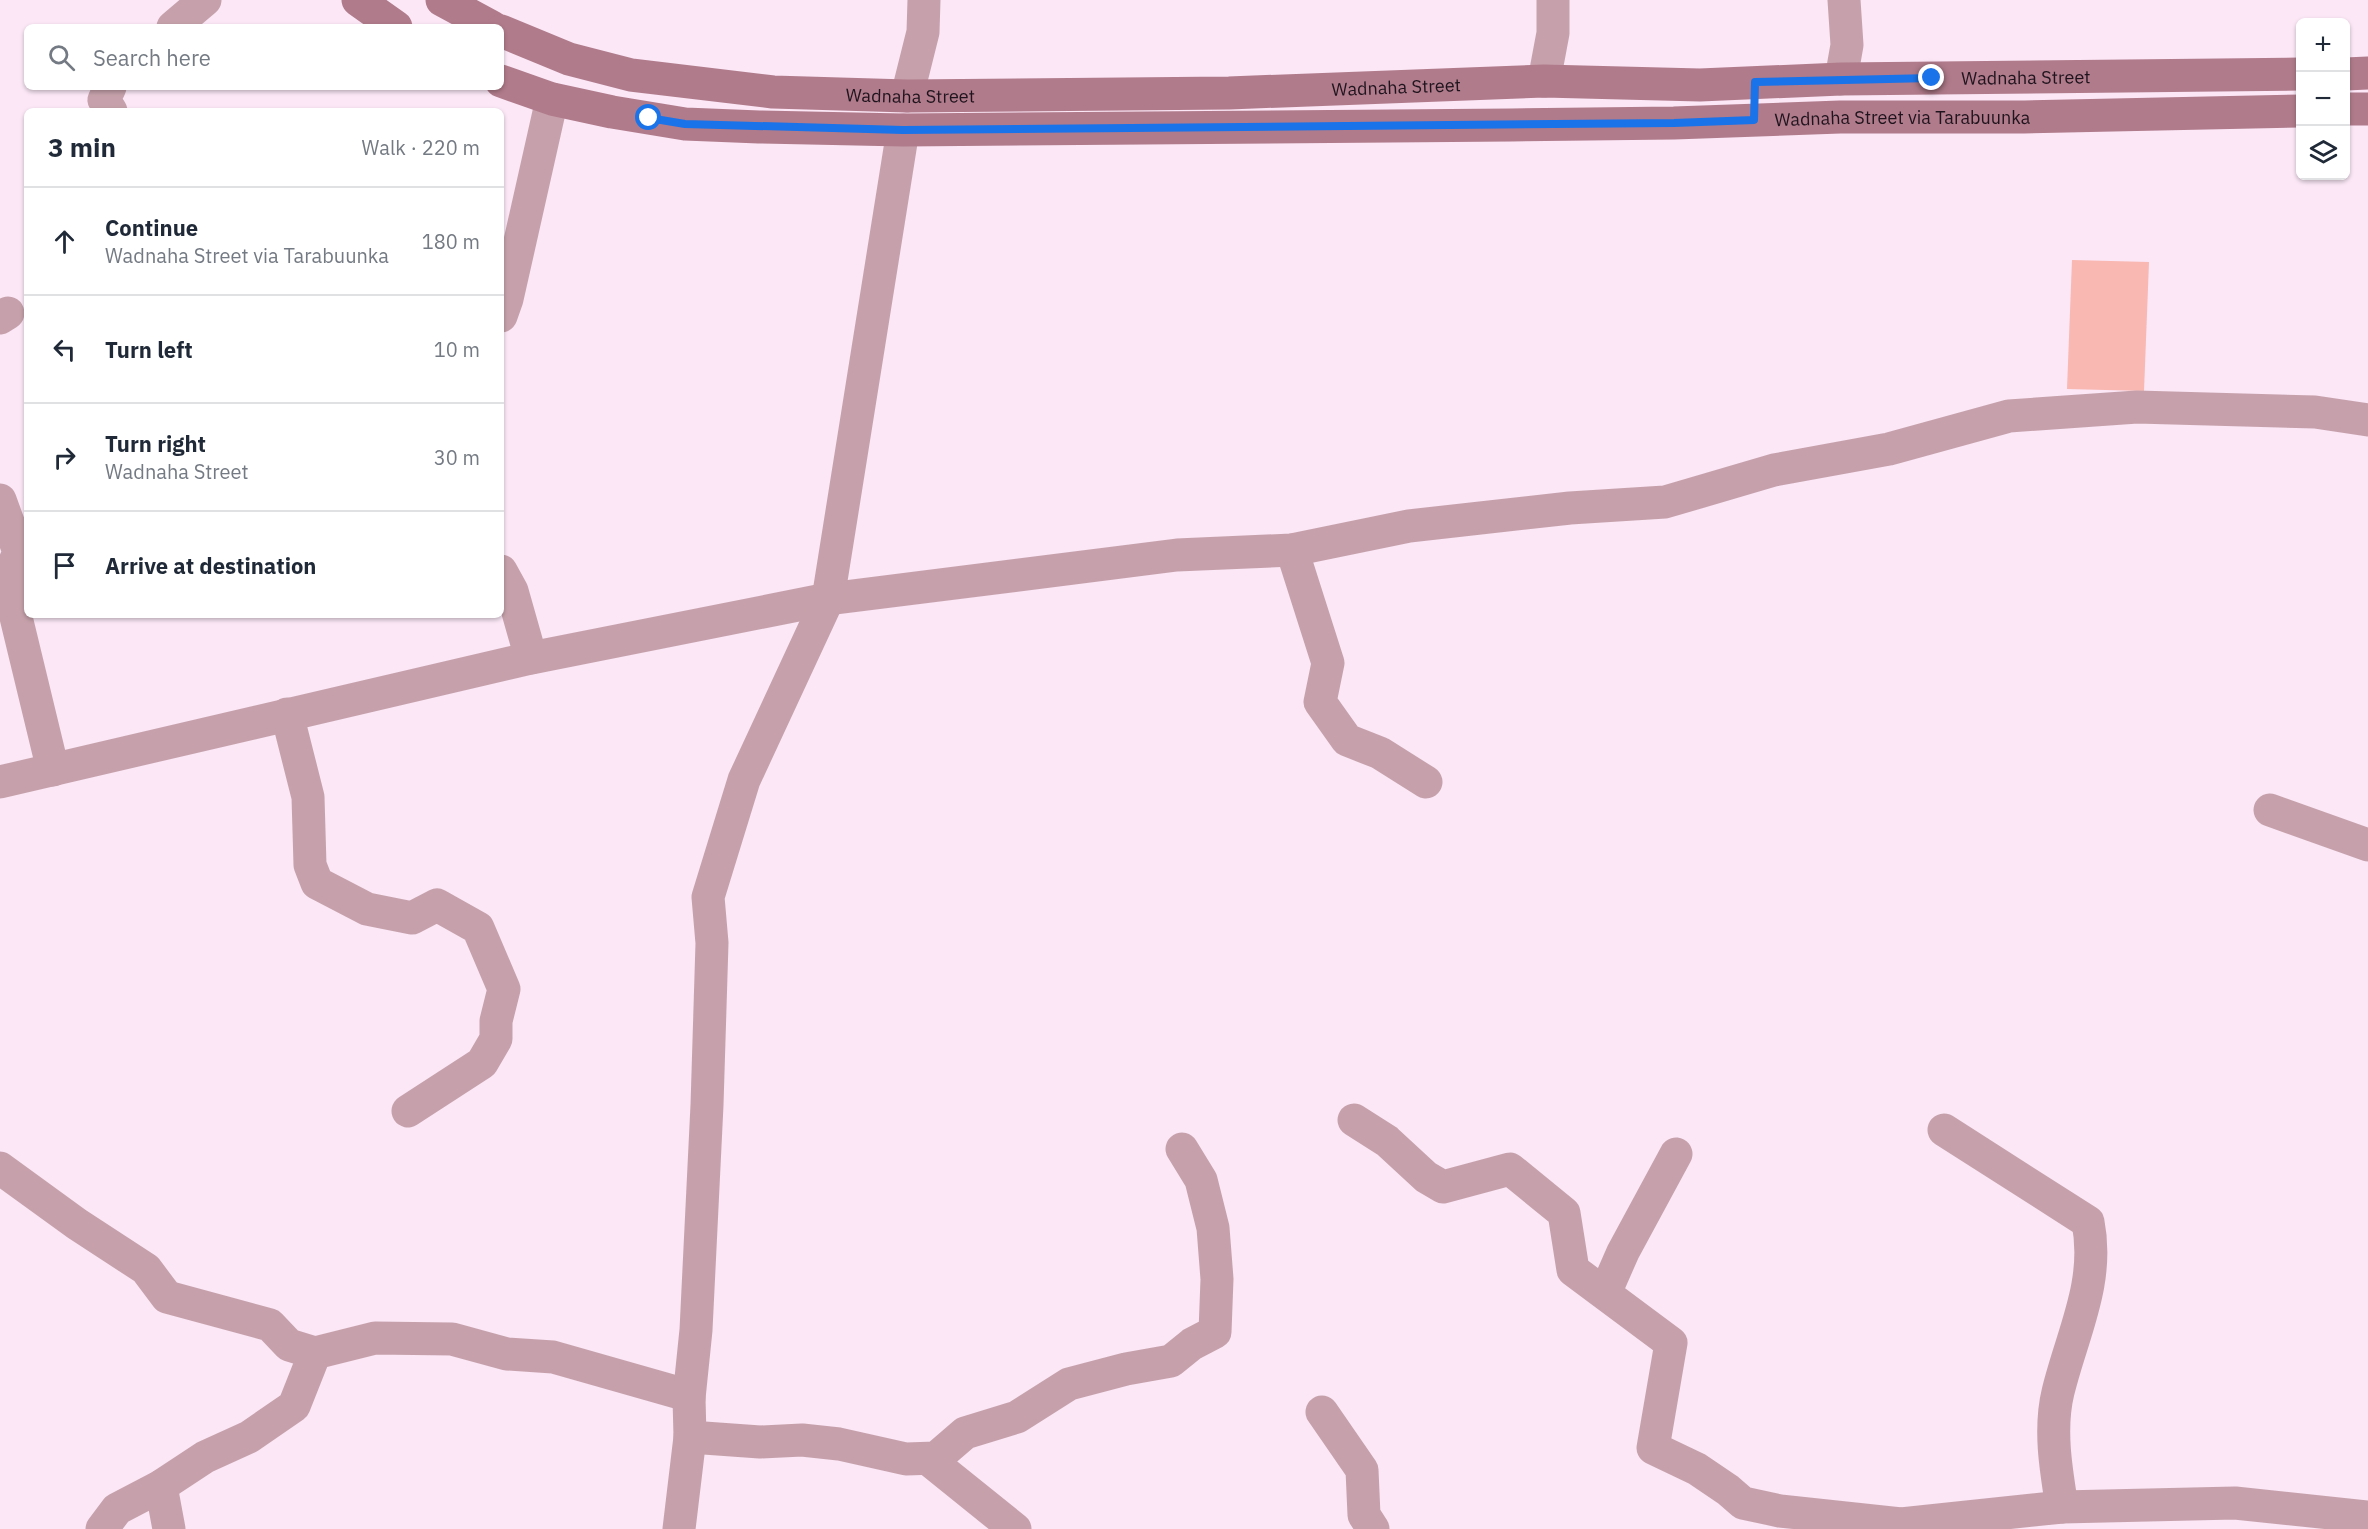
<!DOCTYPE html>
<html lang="en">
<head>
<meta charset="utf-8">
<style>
  :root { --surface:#fff; --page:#f2f2f3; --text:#1f2937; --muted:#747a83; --line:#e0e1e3 }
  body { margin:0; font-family:"IBM Plex Sans",sans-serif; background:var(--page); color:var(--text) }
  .controls { position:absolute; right:18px; top:18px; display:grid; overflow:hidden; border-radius:9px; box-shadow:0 2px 4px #0004 }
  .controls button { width:54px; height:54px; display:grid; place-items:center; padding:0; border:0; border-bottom:2px solid var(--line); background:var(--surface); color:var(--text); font:30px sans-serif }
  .stop { position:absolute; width:18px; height:18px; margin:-14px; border:4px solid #1a73e8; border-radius:50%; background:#fff }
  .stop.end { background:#1a73e8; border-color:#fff; box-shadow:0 2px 6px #0008 }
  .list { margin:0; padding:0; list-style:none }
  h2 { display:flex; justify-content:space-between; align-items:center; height:78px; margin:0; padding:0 24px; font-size:26px }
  h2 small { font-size:20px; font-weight:400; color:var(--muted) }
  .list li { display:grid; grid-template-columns:39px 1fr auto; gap:18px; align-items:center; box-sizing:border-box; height:108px; padding:0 24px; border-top:2px solid var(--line) }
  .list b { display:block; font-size:22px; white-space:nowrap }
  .list p { margin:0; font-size:20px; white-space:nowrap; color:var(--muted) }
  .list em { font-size:20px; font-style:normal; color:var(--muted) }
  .icon { flex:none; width:33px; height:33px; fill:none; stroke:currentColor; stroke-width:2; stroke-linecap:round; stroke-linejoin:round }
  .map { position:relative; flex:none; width:2368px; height:1529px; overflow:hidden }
  .search { position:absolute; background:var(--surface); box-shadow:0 2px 4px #0004; left:24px; top:24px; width:480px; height:66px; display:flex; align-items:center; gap:15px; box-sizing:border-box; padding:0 21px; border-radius:9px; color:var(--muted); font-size:22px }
  .panel { position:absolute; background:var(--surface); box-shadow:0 2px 4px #0004; left:24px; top:108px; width:480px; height:510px; border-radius:9px }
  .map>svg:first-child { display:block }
</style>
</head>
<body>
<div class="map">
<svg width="2368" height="1529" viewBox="0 0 2368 1529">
  <rect width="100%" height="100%" fill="#fbe7f6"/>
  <!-- green -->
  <path fill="#f9b8b2" d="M 2072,260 L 2149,262 L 2144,391 L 2067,389 Z"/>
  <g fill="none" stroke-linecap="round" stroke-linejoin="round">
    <!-- minor -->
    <g stroke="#c6a1ab" stroke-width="33">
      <path d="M 173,27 L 205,0"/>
      <path d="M 1841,79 L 1847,45 L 1844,0"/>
      <path d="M 1544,81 L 1553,33 L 1553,0"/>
      <path d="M 110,87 L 104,100 L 111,111"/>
      <path d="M 907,96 L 923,32 L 924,0"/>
      <path d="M 501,316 L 507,299 L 552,99"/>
      <path d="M 0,318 L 8,313"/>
      <path d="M 0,500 L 19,552 L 7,580 L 53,770"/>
      <path d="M 1292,550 L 1328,663 L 1320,702 L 1347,740 L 1380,753 L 1426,782"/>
      <path d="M 501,571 L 512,591 L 531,658"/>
      <path d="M 287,714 L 308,797 L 310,865 L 317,883 L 367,909 L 412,918 L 437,905 L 478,928 L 504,989 L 496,1021 L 496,1039 L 482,1063 L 408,1111"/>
      <path d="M 0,782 L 531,658 L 828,599 L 1177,555 L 1292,550 L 1409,526 L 1570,508 L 1665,502 L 1774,470 L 1889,449 L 2009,416 L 2137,407 L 2315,412 L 2368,420"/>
      <path d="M 2270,810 L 2368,845"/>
      <path d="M 1354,1120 L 1387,1141 L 1426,1177 L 1443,1187 L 1510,1169 L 1564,1213 L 1573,1270 L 1671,1343 L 1653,1448 L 1697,1469 L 1728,1490 L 1743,1503 L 1780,1511 L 1901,1524 L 2062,1507 L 2235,1503 L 2368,1517"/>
      <path d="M 1944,1130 L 2088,1222 C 2100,1283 2072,1334 2058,1392 C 2049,1429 2056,1470 2062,1507"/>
      <path d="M 0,1168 L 77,1224 L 146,1269 L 167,1297 L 270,1325 L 289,1345 L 315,1353"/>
      <path d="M 1605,1293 L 1623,1252 L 1676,1154"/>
      <path d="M 1322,1412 L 1362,1470 L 1364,1515 L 1373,1529"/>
      <path d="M 690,1437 L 760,1442 L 802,1440 L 839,1444 L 906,1459 L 936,1458 L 965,1433 L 1017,1417 L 1069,1384 L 1126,1369 L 1171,1361 L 1192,1344 L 1215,1332 L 1217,1279 L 1213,1228 L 1201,1180 L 1182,1149"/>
      <path d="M 928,1459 L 1015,1529"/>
      <path d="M 161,1486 L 169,1529"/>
      <path d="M 102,1529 L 117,1509 L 161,1486 L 205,1457 L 249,1437 L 294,1406 L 315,1353 L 375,1338 L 452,1339 L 507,1354 L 553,1357 L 683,1394 L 689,1398"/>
      <path d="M 679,1529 L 690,1437 L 689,1398 L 696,1330 L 707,1105 L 712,943 L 708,897 L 744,780 L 828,599 L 903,130"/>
    </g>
    <!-- secondary -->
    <g stroke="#b07b8b" stroke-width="33">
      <path d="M 358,0 L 396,27"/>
      <path d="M 442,0 L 492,27"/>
      <path id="s1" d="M 501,31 L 569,59 L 631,75 L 773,92 L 907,96 L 1229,93 L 1544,81 L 1700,85 L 1841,79 L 2300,74"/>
      <path d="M 2346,74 L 2368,73"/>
      <path id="s2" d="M 501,81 L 552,99 L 612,112 L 685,124 L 759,127 L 903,130 L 1511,125 L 1674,123 L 1840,117 L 2024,117 L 2300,111"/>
      <path d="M 2346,109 L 2368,109"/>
    </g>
  </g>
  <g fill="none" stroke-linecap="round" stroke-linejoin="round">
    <!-- route -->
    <path stroke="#1a73e8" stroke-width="8" d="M 649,118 L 685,124 L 903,130 L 1674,123 L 1754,120 L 1755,82 L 1932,78"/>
  </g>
  <g text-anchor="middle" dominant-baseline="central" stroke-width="4.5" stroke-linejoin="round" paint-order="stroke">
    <!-- street labels -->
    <g font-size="18" fill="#1f141d" stroke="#fbfbfb">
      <text stroke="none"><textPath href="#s1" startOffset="1534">Wadnaha Street</textPath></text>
      <text stroke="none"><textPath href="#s1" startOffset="904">Wadnaha Street</textPath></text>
      <text stroke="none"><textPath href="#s1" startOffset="418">Wadnaha Street</textPath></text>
      <text stroke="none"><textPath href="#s2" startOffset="1407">Wadnaha Street via Tarabuunka</textPath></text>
    </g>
  </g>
</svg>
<div class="controls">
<button>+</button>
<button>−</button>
<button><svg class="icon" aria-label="layers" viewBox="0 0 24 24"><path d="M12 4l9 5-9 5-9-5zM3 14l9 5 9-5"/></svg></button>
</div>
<div class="stop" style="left:649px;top:118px"></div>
<div class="stop end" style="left:1932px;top:78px"></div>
<div class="search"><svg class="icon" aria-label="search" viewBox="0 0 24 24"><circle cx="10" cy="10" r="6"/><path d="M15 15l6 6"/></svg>Search here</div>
<section class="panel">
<h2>3 min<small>Walk · 220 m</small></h2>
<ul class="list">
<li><svg class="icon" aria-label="ahead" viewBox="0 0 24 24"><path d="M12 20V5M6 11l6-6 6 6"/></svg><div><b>Continue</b><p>Wadnaha Street via Tarabuunka</p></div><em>180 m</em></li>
<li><svg class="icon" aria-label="left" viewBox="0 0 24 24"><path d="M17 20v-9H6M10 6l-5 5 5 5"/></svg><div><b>Turn left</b></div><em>10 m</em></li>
<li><svg class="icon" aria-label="right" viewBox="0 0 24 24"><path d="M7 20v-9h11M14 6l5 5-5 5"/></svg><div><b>Turn right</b><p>Wadnaha Street</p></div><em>30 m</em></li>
<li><svg class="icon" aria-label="arrive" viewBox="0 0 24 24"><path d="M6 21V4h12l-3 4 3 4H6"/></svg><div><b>Arrive at destination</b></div></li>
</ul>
</section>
</div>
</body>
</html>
